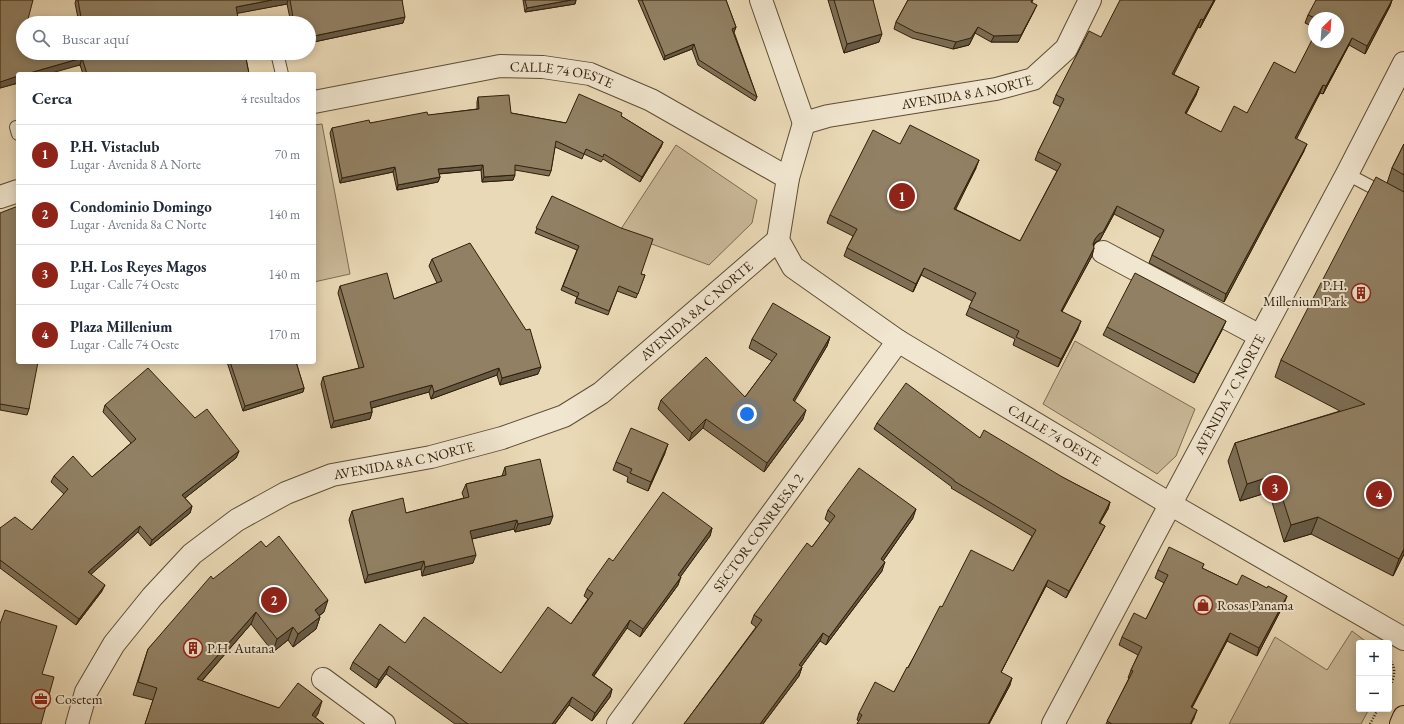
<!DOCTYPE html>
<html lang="es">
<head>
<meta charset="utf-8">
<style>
  :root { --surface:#fff; --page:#f6f6f7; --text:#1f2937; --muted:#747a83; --line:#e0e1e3; --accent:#8f2418 }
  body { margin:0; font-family:"EB Garamond",serif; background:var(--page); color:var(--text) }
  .controls { position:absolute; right:12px; bottom:12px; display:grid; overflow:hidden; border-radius:4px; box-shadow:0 2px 10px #0003 }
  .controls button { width:36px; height:36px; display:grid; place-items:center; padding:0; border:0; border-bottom:1px solid var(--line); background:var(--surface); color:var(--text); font:20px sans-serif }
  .compass { position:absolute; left:1308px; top:12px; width:36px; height:36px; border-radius:50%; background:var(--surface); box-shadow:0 2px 10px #0003; rotate:25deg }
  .you { position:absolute; left:747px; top:414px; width:14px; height:14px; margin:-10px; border:3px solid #fff; border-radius:50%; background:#1a73e8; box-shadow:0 0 0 6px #1a73e833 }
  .badge { display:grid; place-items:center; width:26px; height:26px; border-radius:50%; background:var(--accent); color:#fff; font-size:13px; font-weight:700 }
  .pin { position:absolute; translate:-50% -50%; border:2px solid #fff; box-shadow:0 1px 4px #0006 }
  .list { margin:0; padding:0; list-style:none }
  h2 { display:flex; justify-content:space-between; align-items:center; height:52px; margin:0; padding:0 16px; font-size:17px }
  h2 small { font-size:13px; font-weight:400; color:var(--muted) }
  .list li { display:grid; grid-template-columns:26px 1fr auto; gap:12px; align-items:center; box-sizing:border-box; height:60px; padding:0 16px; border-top:1px solid var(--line) }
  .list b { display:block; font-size:15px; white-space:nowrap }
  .list p { margin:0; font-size:13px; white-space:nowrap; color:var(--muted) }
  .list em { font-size:13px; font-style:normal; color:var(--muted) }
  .icon { flex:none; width:22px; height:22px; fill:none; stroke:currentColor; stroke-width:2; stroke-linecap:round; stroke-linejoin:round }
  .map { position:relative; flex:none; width:1404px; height:724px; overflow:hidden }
  .search { position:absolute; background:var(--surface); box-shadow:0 2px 10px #0003; left:16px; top:16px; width:300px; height:44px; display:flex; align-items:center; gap:10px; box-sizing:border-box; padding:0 14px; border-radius:22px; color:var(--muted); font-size:15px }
  .panel { position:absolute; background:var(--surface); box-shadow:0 2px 10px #0003; left:16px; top:72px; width:300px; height:292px; border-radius:4px }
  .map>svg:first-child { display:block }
</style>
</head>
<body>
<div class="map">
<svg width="1404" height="724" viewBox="0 0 1404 724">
  <rect width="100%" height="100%" fill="#ead9b6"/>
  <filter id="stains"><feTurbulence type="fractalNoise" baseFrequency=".005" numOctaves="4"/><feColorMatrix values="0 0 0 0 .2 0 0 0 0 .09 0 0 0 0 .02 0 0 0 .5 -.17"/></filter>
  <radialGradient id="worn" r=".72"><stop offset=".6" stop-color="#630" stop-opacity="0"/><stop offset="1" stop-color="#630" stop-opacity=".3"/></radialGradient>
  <!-- green -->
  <g fill="#cab999" stroke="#7d6c51">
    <path d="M 322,124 L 350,274 L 314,282 L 314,125 Z"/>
    <path d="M 676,145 L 757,200 L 752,223 L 709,265 L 619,232 Z"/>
    <path d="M 1075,341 L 1195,409 L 1176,456 L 1157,474 L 1043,404 Z"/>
    <path d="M 1352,631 L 1368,643 L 1359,643 L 1359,709 L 1369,709 L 1361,724 L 1229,724 L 1275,637 L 1327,670 Z"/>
  </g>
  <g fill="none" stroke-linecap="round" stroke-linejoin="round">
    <!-- service casing -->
    <g stroke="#5e4e34" stroke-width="14">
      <g id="service">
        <path d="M 277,53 L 282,74"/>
        <path d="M 18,127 L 16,127 L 18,134"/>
        <path d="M 1347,174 L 1404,204"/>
      </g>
    </g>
    <!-- minor casing -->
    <g stroke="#5e4e34" stroke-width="24">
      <g id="minor">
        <path d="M 761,0 L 804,123"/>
        <path id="s1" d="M 314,102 L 500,66 L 543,67 L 590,74 L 651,100 L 788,178"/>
        <path id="s2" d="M 804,123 L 788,178 L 778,240 L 793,267 L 898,341 L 1170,504 L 1404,639"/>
        <path id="s3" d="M 804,123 L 828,116 L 996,89 L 1033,79 L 1066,49 L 1090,0"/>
        <path d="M 0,197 L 18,191"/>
        <path d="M 1103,252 L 1260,336"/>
        <path d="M 323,679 L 384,724"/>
        <path id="s4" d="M 77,724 L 86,692 L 114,644 L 152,597 L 192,554 L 237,520 L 286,493 L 332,475 L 431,457 L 502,438 L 564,416 L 601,393 L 778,240"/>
        <path id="s5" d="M 618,724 L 898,341"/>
        <path id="s6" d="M 1053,724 L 1347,174 L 1404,63"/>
      </g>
    </g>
    <!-- primary casing -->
    <g stroke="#301f09" stroke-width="24">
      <path id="primary" d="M 1401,724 L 1404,717"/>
    </g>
    <!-- path -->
    <g stroke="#301f09" stroke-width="2.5" stroke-dasharray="1 2" stroke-linecap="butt">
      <path d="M 1389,688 C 1394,678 1397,670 1390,660"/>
      <path d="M 1370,724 L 1378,709"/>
    </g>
    <!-- service -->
    <use href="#service" stroke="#f1e6d0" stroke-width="12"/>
    <!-- minor -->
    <use href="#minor" stroke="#f1e6d0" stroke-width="22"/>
    <!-- primary -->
    <use href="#primary" stroke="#ead9b6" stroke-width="22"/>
  </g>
  <!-- wall -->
  <g fill="#7d6e55" stroke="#301f09">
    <path d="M 0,0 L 23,23 L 23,53 L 245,53 L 249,74 L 83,74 L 80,65 L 18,74 L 18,83 L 0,88 Z"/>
    <path d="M 76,0 L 402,0 L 403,23 L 309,43 L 309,23 L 291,23 L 287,4 L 237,13 L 239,23 L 79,23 L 75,3 Z"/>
    <path d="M 523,0 L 576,0 L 575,4 L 525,12 Z"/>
    <path d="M 638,0 L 726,0 L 736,27 L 734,32 L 757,97 L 755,101 L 698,65 L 692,49 L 664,60 Z"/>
    <path d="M 828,0 L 873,0 L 879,42 L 844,53 Z"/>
    <path d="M 908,0 L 1033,0 L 1032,2 L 1034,11 L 1018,42 L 991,42 L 975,33 L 969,45 L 953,49 L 912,38 L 894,29 L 896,22 Z"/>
    <path d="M 1215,0 L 1200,28 L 1198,27 L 1173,74 L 1199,87 L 1196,95 L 1186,114 L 1221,132 L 1247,113 L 1295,73 L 1338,18 L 1314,18 L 1314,27 L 1305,23 L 1308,15 L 1392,0 L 1390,6 L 1365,54 L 1349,45 L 1323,94 L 1320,93 L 1296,138 L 1304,151 L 1224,302 L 1149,263 L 1152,255 L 1161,238 L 1114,214 L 1100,240 L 1096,242 L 1094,245 L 1092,256 L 1062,311 L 1078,329 L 1058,367 L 1013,345 L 1015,339 L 966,315 L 972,301 L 921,275 L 913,292 L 844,256 L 847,248 L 853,236 L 827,223 L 830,215 L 900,144 L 976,168 L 955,209 L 1020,241 L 1057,171 L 1035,160 L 1038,152 L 1061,107 L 1053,103 L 1056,95 L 1101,37 Z"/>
    <path d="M 478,97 L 511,113 L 566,123 L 621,116 L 663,142 L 661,147 L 640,182 L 603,159 L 601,162 L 584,154 L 582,159 L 555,147 L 551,171 L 549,176 L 515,170 L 513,180 L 482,182 L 481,170 L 439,174 L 440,177 L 438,182 L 397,190 L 393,172 L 340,183 L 330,133 L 332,128 L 477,109 L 477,102 Z"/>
    <path d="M 1404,144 L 1404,554 L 1393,576 L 1311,534 L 1284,542 L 1269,492 L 1240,501 L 1228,461 L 1235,443 L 1340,411 L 1275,377 L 1281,360 L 1387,183 L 1392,168 Z"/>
    <path d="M 552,196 L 641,274 L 645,275 L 636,298 L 617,291 L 608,315 L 575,303 L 577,297 L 561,290 L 577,250 L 535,233 Z"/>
    <path d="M 0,213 L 18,362 L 29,409 L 27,415 L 0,410 Z"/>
    <path d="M 432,259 L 538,374 L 500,385 L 497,375 L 431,399 L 429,392 L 372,408 L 372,412 L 370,419 L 331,428 L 321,384 L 323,377 L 359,368 L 338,293 L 340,286 L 394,299 L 437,283 L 429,266 Z"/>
    <path d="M 1107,327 L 1222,330 L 1194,383 L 1103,335 Z"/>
    <path d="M 830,337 L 827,346 L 794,401 L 803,419 L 764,472 L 703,428 L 689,441 L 658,409 L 661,400 L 745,397 L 772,361 L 749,348 L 752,339 Z"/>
    <path d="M 227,362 L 296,362 L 304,388 L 303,392 L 243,411 Z"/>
    <path d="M 105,405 L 195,418 L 239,451 L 236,458 L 185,498 L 192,506 L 190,513 L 150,546 L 138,532 L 91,574 L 102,591 L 76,625 L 0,568 L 0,528 L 32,530 L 64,494 L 51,482 L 54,476 L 92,477 L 131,443 L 103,412 Z"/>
    <path d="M 877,423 L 980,438 L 1064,478 L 1110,502 L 1108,509 L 1100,523 L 1105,526 L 1102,532 L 1066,598 L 1046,586 L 1001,672 L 1010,685 L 989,724 L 857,724 L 859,721 L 857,720 L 859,713 L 894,692 L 942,607 L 1013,571 L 1032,536 L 951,488 L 952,487 L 874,429 Z"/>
    <path d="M 665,453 L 648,491 L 627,482 L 628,477 L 613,470 L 616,462 Z"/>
    <path d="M 505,467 L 550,524 L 515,532 L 514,529 L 472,539 L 473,563 L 422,576 L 421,569 L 365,583 L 349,520 L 352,511 L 406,513 L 464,498 L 462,493 L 466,484 L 502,476 Z"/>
    <path d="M 828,510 L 913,518 L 883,561 L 882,571 L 826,645 L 820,641 L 801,667 L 802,667 L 799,676 L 763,724 L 684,724 L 756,627 L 751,623 L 754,615 L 812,547 L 830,523 L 825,519 Z"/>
    <path d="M 712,528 L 710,536 L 680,577 L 678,585 L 640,637 L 627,628 L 594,676 L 612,689 L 610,697 L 592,721 L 569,705 L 555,724 L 455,724 L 386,674 L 376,688 L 350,669 L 353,662 L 405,643 L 501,673 L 571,624 L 588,599 L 584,596 L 587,589 L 613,561 Z"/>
    <path d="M 1204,564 L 1202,568 L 1237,585 L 1284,604 L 1257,656 L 1227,641 L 1192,708 L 1194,718 L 1191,724 L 1106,724 L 1129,678 L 1128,678 L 1131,670 L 1138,655 L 1119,645 L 1122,637 L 1146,619 L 1164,583 L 1155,578 L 1158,570 Z"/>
    <path d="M 213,579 L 324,612 L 319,616 L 320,617 L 316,629 L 293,647 L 288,640 L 273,652 L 251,624 L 202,681 L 279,708 L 318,714 L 315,717 L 324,724 L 145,724 L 153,700 L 133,695 L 148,649 Z"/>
  </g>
  <!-- shaded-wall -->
  <g fill="#665a45" stroke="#301f09">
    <path d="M 272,0 L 288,0 L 287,4 L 234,14 L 236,7 Z"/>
    <path d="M 571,0 L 576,0 L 575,4 L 525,12 L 527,8 Z"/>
    <path d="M 1214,0 L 1215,0 L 1200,28 L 1203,20 Z"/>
    <path d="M 1392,0 L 1390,6 L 1365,54 L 1367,46 Z"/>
    <path d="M 1037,5 L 1034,11 L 1018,42 L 991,42 L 994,36 Z"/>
    <path d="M 405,17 L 403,23 L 309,43 L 309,37 Z"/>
    <path d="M 1201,19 L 1198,27 L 1170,82 L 1172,74 Z"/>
    <path d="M 736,27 L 734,32 L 731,34 L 732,29 Z"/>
    <path d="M 978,27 L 969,45 L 953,49 L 956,42 Z"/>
    <path d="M 882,34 L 879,42 L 844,53 L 847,44 Z"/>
    <path d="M 1352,38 L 1349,45 L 1323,94 L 1326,86 Z"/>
    <path d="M 694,44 L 692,49 L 664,60 L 665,56 Z"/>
    <path d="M 82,58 L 80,65 L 48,74 L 26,74 Z"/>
    <path d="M 18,76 L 18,83 L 0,88 L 0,82 Z"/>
    <path d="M 1323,85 L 1320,93 L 1293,146 L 1295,138 Z"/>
    <path d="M 1199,87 L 1196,95 L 1182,121 L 1185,113 Z"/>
    <path d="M 663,142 L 661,147 L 640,182 L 642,177 Z"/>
    <path d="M 1307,144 L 1304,151 L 1224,302 L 1226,294 Z"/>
    <path d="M 979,160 L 976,168 L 952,217 L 954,209 Z"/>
    <path d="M 483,165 L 481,170 L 436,174 L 438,169 Z"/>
    <path d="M 395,167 L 393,172 L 340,183 L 342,178 Z"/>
    <path d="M 515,175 L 513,180 L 482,182 L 484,177 Z"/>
    <path d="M 440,177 L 438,182 L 397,190 L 398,185 Z"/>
    <path d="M 1117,206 L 1114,214 L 1100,240 L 1096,242 L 1092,246 L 1095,239 Z"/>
    <path d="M 1094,248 L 1092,256 L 1058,319 L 1061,311 Z"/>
    <path d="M 924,268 L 921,275 L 913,292 L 916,284 Z"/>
    <path d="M 1081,321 L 1078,329 L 1058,367 L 1061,359 Z"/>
    <path d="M 1226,321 L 1222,330 L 1194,383 L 1198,374 Z"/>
    <path d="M 830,337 L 827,346 L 790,409 L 793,400 Z"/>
    <path d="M 541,367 L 538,374 L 500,385 L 502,378 Z"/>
    <path d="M 499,368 L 497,375 L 431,399 L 434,392 Z"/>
    <path d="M 432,385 L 429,392 L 368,409 L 370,402 Z"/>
    <path d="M 304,388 L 303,392 L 243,411 L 245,406 Z"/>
    <path d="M 806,410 L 803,419 L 764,472 L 767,463 Z"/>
    <path d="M 372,412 L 370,419 L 331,428 L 334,421 Z"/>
    <path d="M 706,419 L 703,428 L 689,441 L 692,433 Z"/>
    <path d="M 668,444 L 665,453 L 648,491 L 651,482 Z"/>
    <path d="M 239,451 L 236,458 L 180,502 L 182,495 Z"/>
    <path d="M 1275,475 L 1269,492 L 1240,501 L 1247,484 Z"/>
    <path d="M 1110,502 L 1108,509 L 1096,529 L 1099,523 Z"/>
    <path d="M 192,506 L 190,513 L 150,546 L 152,540 Z"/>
    <path d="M 916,509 L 913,518 L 878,568 L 881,559 Z"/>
    <path d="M 553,516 L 550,524 L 515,532 L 518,524 Z"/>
    <path d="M 1318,517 L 1311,534 L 1284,542 L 1291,525 Z"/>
    <path d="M 517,520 L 514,529 L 467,540 L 470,531 Z"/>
    <path d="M 140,526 L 138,532 L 86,579 L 88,572 Z"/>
    <path d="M 1105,526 L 1102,532 L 1066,598 L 1069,591 Z"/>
    <path d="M 712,528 L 710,536 L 676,583 L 678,575 Z"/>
    <path d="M 1404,549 L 1404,554 L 1393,576 L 1399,559 Z"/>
    <path d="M 476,555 L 473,563 L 422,576 L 425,567 Z"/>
    <path d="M 424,561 L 421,569 L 365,583 L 368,575 Z"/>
    <path d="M 885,562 L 882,571 L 826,645 L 829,637 Z"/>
    <path d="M 681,577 L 678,585 L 640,637 L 643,629 Z"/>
    <path d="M 1048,580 L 1046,586 L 998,678 L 1001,672 Z"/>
    <path d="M 105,585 L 102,591 L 76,625 L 79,619 Z"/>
    <path d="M 1287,596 L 1284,604 L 1257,656 L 1259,648 Z"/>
    <path d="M 328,600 L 324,612 L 310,622 L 315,610 Z"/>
    <path d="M 256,612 L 251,624 L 192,692 L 197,679 Z"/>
    <path d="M 320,617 L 316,629 L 293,647 L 298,634 Z"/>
    <path d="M 630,620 L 627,628 L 589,682 L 592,675 Z"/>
    <path d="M 293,627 L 288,640 L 273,652 L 277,639 Z"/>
    <path d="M 823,633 L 820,641 L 796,674 L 799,665 Z"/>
    <path d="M 1230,633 L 1227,641 L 1188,715 L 1191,707 Z"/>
    <path d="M 389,666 L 386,674 L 376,688 L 379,680 Z"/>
    <path d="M 802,667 L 799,676 L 763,724 L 760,724 Z"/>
    <path d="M 1012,678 L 1010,685 L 989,724 L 988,724 Z"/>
    <path d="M 612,689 L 610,697 L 592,721 L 595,713 Z"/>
    <path d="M 572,697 L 569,705 L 555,724 L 552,724 Z"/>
    <path d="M 322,701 L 318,714 L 310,724 L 312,715 Z"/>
    <path d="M 1197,710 L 1194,718 L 1191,724 L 1190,724 Z"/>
  </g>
  <!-- building -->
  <g fill="#918063" stroke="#301f09">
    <path d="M 0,0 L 33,0 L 27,23 L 23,23 L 23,53 L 245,53 L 249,74 L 87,74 L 82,58 L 26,74 L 18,74 L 18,76 L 0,82 Z"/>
    <path d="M 78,0 L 272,0 L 236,7 L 239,23 L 82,23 Z"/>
    <path d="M 290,0 L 402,0 L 405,17 L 309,37 L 309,23 L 294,23 Z"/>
    <path d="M 525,0 L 571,0 L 527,8 Z"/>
    <path d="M 642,0 L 726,0 L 736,27 L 732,29 L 757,97 L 699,60 L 694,44 L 665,56 Z"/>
    <path d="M 834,0 L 873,0 L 882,34 L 847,44 Z"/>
    <path d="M 908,0 L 1032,0 L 1031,2 L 1037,5 L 1021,35 L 994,36 L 978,27 L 971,38 L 956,42 L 915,32 L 896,22 Z"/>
    <path d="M 1120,0 L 1214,0 L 1203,20 L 1201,19 L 1172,74 L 1199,87 L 1185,113 L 1221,132 L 1234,106 L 1247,113 L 1274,62 L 1295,73 L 1314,36 L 1314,42 L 1338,42 L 1338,18 L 1315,18 L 1308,15 L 1316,0 L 1392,0 L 1367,46 L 1352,38 L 1326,86 L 1323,85 L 1295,138 L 1307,144 L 1226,294 L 1152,255 L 1164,230 L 1117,206 L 1103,232 L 1099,234 L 1095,239 L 1093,244 L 1094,248 L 1061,311 L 1081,321 L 1061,359 L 1016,337 L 1019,331 L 969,307 L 976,293 L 924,268 L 916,284 L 847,248 L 857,229 L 830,215 L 873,130 L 900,144 L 910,125 L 979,160 L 954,209 L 1020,241 L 1061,164 L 1038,152 L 1064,99 L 1056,95 L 1089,31 L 1101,37 Z"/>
    <path d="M 579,94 L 622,113 L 621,116 L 663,142 L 642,177 L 604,154 L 603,157 L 586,149 L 584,154 L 556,141 L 551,171 L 515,165 L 515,175 L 484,177 L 483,165 L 438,169 L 440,177 L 398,185 L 395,167 L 342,178 L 332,128 L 369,120 L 370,123 L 427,112 L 428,115 L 479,109 L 478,97 L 509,95 L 511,113 L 566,123 Z"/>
    <path d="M 1404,144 L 1404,175 L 1392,168 Z"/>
    <path d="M 1376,177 L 1404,192 L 1404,549 L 1399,559 L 1318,517 L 1291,525 L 1275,475 L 1247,484 L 1235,443 L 1365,404 L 1281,360 Z"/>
    <path d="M 552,196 L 621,228 L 653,239 L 641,274 L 645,275 L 638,294 L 619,286 L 609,311 L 577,298 L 579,293 L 563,286 L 579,246 L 536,228 Z"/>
    <path d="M 18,206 L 18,362 L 38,362 L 29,409 L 0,404 L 0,213 Z"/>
    <path d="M 470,243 L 526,330 L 530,329 L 541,367 L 502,378 L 499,368 L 434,392 L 432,385 L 370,402 L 372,412 L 334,421 L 323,377 L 364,367 L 340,286 L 387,273 L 394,299 L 442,281 L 432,259 Z"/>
    <path d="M 1135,273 L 1226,321 L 1198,374 L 1107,327 Z"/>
    <path d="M 773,303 L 830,337 L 793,400 L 806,410 L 767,463 L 706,419 L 692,433 L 661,400 L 706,357 L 745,397 L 777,354 L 752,339 Z"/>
    <path d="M 230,362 L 296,362 L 304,388 L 245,406 Z"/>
    <path d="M 148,368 L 195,418 L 207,409 L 239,451 L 182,495 L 192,506 L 152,540 L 140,526 L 88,572 L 105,585 L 79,619 L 0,560 L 0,528 L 15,517 L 32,530 L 68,489 L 54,476 L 73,456 L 92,477 L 136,439 L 105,405 Z"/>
    <path d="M 906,383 L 980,438 L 984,430 L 1064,478 L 1110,502 L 1099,523 L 1105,526 L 1069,591 L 1048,580 L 1001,672 L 1012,678 L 988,724 L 857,724 L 862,715 L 859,713 L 875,682 L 894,692 L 907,667 L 908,668 L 940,606 L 942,607 L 971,550 L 1013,571 L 1036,530 L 954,481 L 954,480 L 877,423 Z"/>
    <path d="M 631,428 L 668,444 L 651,482 L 630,473 L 632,469 L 616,462 Z"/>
    <path d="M 540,459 L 553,516 L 518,524 L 517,520 L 470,531 L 476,555 L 425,567 L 424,561 L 368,575 L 352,511 L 403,498 L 406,513 L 469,497 L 466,484 L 506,475 L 505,467 Z"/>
    <path d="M 859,468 L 916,509 L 881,559 L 885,562 L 829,637 L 823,633 L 799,665 L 802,667 L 760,724 L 684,724 L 762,620 L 754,615 L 807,543 L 812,547 L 835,516 L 828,510 Z"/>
    <path d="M 663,492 L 712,528 L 678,575 L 681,577 L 643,629 L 630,620 L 592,675 L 612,689 L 595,713 L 572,697 L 552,724 L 468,724 L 389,666 L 379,680 L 353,662 L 380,624 L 405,643 L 424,617 L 501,673 L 548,607 L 571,624 L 593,593 L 587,589 L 609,558 L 613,561 Z"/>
    <path d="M 279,536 L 328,600 L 315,610 L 320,617 L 298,634 L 293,627 L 277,639 L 256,612 L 197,679 L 279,708 L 298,683 L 322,701 L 312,715 L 324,724 L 145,724 L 157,688 L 138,682 L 148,649 L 211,576 L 213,579 L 261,541 L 266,547 Z"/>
    <path d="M 1169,547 L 1204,564 L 1202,568 L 1237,585 L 1242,575 L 1267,588 L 1268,586 L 1287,596 L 1259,648 L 1230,633 L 1191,707 L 1197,710 L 1190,724 L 1112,724 L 1107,721 L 1133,671 L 1131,670 L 1142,647 L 1122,637 L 1134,613 L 1146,619 L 1168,575 L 1158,570 Z"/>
    <path d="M 5,610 L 57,626 L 42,674 L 54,677 L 41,724 L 0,724 L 0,624 Z"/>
  </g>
  <!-- icons -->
  <defs>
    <g id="building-ring" transform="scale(1)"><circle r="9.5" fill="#f1e6d0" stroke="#8f2418" stroke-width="1.5"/><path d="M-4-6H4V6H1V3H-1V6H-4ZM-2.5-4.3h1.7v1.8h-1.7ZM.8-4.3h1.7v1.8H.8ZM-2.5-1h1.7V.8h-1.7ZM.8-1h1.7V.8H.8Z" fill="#8f2418"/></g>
    <g id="shop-ring" transform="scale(1)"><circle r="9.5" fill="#f1e6d0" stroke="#8f2418" stroke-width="1.5"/><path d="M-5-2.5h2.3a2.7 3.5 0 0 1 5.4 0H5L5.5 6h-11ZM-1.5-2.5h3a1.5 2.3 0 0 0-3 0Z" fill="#8f2418"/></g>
    <g id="office-ring" transform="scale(1)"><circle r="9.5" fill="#f1e6d0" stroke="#8f2418" stroke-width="1.5"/><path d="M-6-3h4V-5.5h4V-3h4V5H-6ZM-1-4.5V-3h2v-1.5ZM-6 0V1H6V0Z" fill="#8f2418"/></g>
  </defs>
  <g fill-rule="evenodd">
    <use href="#building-ring" x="1361" y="293"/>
    <use href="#shop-ring" x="1203" y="605"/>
    <use href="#building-ring" x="193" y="648"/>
    <use href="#office-ring" x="41" y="699"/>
  </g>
  <g text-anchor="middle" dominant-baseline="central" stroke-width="4" stroke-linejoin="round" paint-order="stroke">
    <!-- street labels -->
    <g font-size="14" fill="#301f09" stroke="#f1e6d0">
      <text stroke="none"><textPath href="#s1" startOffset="252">CALLE 74 OESTE</textPath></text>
      <text stroke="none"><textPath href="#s3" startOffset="166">AVENIDA 8 A NORTE</textPath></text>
      <text stroke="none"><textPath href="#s4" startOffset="779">AVENIDA 8A C NORTE</textPath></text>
      <text stroke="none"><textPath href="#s6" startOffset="374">AVENIDA 7 C NORTE</textPath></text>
      <text stroke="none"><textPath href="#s2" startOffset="462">CALLE 74 OESTE</textPath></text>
      <text stroke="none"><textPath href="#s4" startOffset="443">AVENIDA 8A C NORTE</textPath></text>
      <text stroke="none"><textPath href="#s5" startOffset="237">SECTOR CONRRESA 2</textPath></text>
    </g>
    <!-- poi labels -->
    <g font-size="14" fill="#301f09" stroke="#f1e6d0" text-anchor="start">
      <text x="1347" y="285" text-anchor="end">P.H.<tspan x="1347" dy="16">Millenium Park</tspan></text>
      <text x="1217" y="605">Rosas Panama</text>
      <text x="207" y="648">P.H. Autana</text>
      <text x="55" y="699">Cosetem</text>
    </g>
  </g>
  <rect width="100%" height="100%" filter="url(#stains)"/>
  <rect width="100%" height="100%" fill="url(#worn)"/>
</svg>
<div class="controls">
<button>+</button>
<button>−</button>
</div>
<svg class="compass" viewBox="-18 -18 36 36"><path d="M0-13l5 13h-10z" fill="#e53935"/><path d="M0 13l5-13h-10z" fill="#747a83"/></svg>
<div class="you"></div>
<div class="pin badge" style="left:902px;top:196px">1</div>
<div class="pin badge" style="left:274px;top:600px">2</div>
<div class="pin badge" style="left:1275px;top:488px">3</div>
<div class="pin badge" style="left:1379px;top:494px">4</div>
<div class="search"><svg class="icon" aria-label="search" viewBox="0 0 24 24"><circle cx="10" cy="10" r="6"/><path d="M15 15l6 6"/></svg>Buscar aquí</div>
<section class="panel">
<h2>Cerca<small>4 resultados</small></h2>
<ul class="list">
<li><span class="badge">1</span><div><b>P.H. Vistaclub</b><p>Lugar · Avenida 8 A Norte</p></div><em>70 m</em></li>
<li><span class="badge">2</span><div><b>Condominio Domingo</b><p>Lugar · Avenida 8a C Norte</p></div><em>140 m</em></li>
<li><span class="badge">3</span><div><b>P.H. Los Reyes Magos</b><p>Lugar · Calle 74 Oeste</p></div><em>140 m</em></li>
<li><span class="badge">4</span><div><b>Plaza Millenium</b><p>Lugar · Calle 74 Oeste</p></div><em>170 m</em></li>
</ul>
</section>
</div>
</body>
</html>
